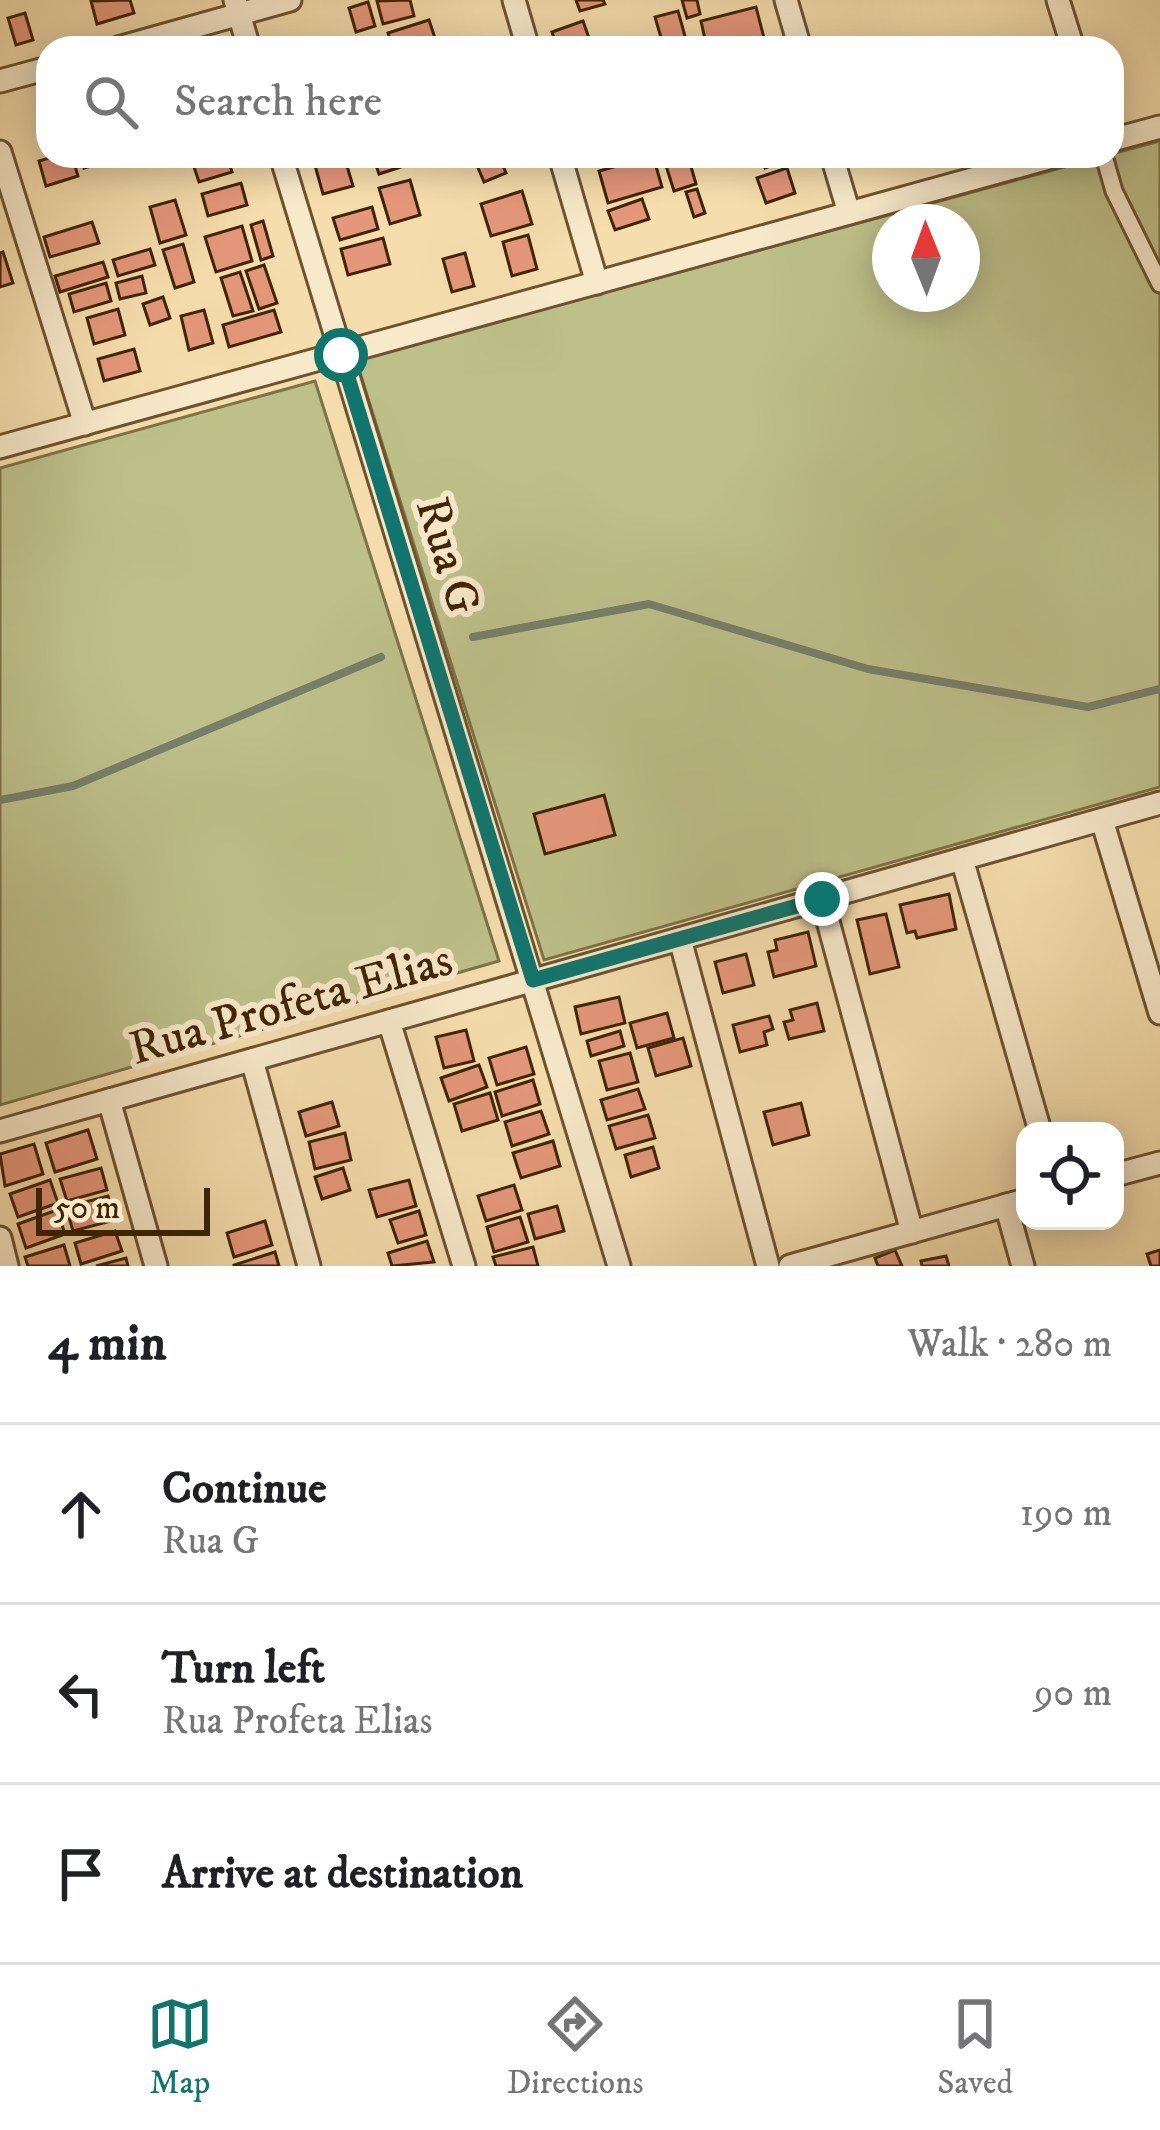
<!DOCTYPE html>
<html lang="en">
<head>
<meta charset="utf-8">
<style>
  :root { --surface:#fff; --page:#f6f6f6; --text:#202124; --muted:#757577; --line:#e0e0e0; --accent:#0f766e }
  body { margin:0; font-family:"IM FELL DW Pica",serif; background:var(--page); color:var(--text) }
  .controls { position:absolute; right:36px; bottom:36px; display:grid; overflow:hidden; border-radius:24px; box-shadow:0 6px 30px #0003 }
  .controls button { width:108px; height:108px; display:grid; place-items:center; padding:0; border:0; border-bottom:3px solid var(--line); background:var(--surface); color:var(--text); font:60px sans-serif }
  .compass { position:absolute; left:872px; top:204px; width:108px; height:108px; border-radius:50%; background:var(--surface); box-shadow:0 6px 30px #0003; rotate:359deg }
  .scale { position:absolute; left:36px; bottom:30px; width:174px; box-sizing:border-box; padding-left:12px; border:6px solid #3e2503; border-top:0; font-size:33px; line-height:42px; white-space:nowrap; color:#3e2503; -webkit-text-stroke:9px #f8e9ca; paint-order:stroke }
  .stop { position:absolute; width:36px; height:36px; margin:-27px; border:9px solid #0f766e; border-radius:50%; background:#fff }
  .stop.end { background:#0f766e; border-color:#fff; box-shadow:0 3px 12px #0008 }
  .list { margin:0; padding:0; list-style:none }
  h2 { display:flex; justify-content:space-between; align-items:center; height:156px; margin:0; padding:0 48px; font-size:51px }
  h2 small { font-size:39px; font-weight:400; color:var(--muted) }
  .list li { display:grid; grid-template-columns:78px 1fr auto; gap:36px; align-items:center; box-sizing:border-box; height:180px; padding:0 48px; border-top:3px solid var(--line) }
  .list b { display:block; font-size:45px; white-space:nowrap }
  .list p { margin:0; font-size:39px; white-space:nowrap; color:var(--muted) }
  .list em { font-size:39px; font-style:normal; color:var(--muted) }
  .icon { flex:none; width:66px; height:66px; fill:none; stroke:currentColor; stroke-width:2; stroke-linecap:round; stroke-linejoin:round }
  .map { position:relative; flex:none; width:1160px; height:1266px; overflow:hidden }
  .search { position:absolute; background:var(--surface); box-shadow:0 6px 30px #0003; left:36px; right:36px; top:36px; height:132px; display:flex; align-items:center; gap:30px; box-sizing:border-box; padding:0 42px; border-radius:36px; color:var(--muted); font-size:45px }
  .sheet { height:696px; background:var(--surface) }
  nav { display:flex; justify-content:space-around; align-items:center; box-sizing:border-box; height:168px; border-top:3px solid var(--line); background:var(--surface); font-size:33px; color:var(--muted) }
  nav a { display:grid; justify-items:center; gap:6px }
  nav .on { color:var(--accent) }
  .map>svg:first-child { display:block }
</style>
</head>
<body>
<div class="map">
<svg width="1160" height="1266" viewBox="0 0 1160 1266">
  <rect width="100%" height="100%" fill="#f5ddad"/>
  <filter id="stains"><feTurbulence type="fractalNoise" baseFrequency=".00167" numOctaves="4"/><feColorMatrix values="0 0 0 0 .2 0 0 0 0 .09 0 0 0 0 .02 0 0 0 .5 -.17"/></filter>
  <radialGradient id="worn" r=".72"><stop offset=".6" stop-color="#630" stop-opacity="0"/><stop offset="1" stop-color="#630" stop-opacity=".3"/></radialGradient>
  <!-- green -->
  <g fill="#bdc089" stroke="#7e7246" stroke-width="3" fill-rule="evenodd">
    <path d="M 1160,141 L 1160,787 L 544,960 L 356,360 ZM 890,222 L 962,222 L 962,294 L 890,294 Z"/>
    <path d="M 315,381 L 499,961 L 0,1105 L 0,468 Z"/>
  </g>
  <g fill="none" stroke-linecap="round" stroke-linejoin="round">
    <!-- stream -->
    <g stroke="#777f6b" stroke-width="8">
      <path d="M 473,637 L 649,604 L 868,669 L 1088,707 L 1160,689"/>
      <path d="M 0,800 L 73,786 L 381,657"/>
    </g>
  </g>
  <!-- building -->
  <g fill="#e5977b" stroke="#3e2503" stroke-width="3">
    <path d="M 130,0 L 134,13 L 97,24 L 91,1 Z"/>
    <path d="M 410,0 L 414,16 L 383,24 L 377,1 Z"/>
    <path d="M 576,0 L 603,0 L 605,4 L 580,11 Z"/>
    <path d="M 682,0 L 697,0 L 700,14 L 687,18 Z"/>
    <path d="M 368,2 L 375,26 L 356,32 L 349,8 Z"/>
    <path d="M 756,7 L 764,38 L 707,48 L 701,21 Z"/>
    <path d="M 678,11 L 688,47 L 664,48 L 655,17 Z"/>
    <path d="M 25,13 L 33,40 L 16,45 L 8,18 Z"/>
    <path d="M 429,20 L 436,41 L 393,48 L 388,33 Z"/>
    <path d="M 583,21 L 591,44 L 557,48 L 552,32 Z"/>
    <path d="M 56,156 L 72,156 L 78,176 L 46,186 L 39,161 Z"/>
    <path d="M 81,156 L 124,156 L 84,168 Z"/>
    <path d="M 227,156 L 232,172 L 199,182 L 191,158 Z"/>
    <path d="M 344,156 L 353,186 L 323,194 L 314,162 Z"/>
    <path d="M 373,156 L 404,156 L 407,165 L 379,174 Z"/>
    <path d="M 499,156 L 506,173 L 484,182 L 476,163 Z"/>
    <path d="M 653,156 L 662,187 L 608,203 L 599,171 Z"/>
    <path d="M 663,156 L 688,156 L 696,184 L 674,191 Z"/>
    <path d="M 760,156 L 785,156 L 786,160 L 765,168 Z"/>
    <path d="M 787,168 L 795,193 L 766,203 L 757,178 Z"/>
    <path d="M 410,180 L 420,215 L 390,224 L 379,188 Z"/>
    <path d="M 241,183 L 247,205 L 208,216 L 202,194 Z"/>
    <path d="M 697,189 L 705,213 L 694,217 L 686,192 Z"/>
    <path d="M 522,191 L 532,224 L 491,236 L 481,204 Z"/>
    <path d="M 642,199 L 649,219 L 615,230 L 608,211 Z"/>
    <path d="M 175,200 L 186,235 L 160,243 L 150,207 Z"/>
    <path d="M 372,207 L 378,229 L 340,240 L 333,218 Z"/>
    <path d="M 263,221 L 273,256 L 261,260 L 251,225 Z"/>
    <path d="M 92,222 L 99,243 L 50,257 L 44,237 Z"/>
    <path d="M 242,226 L 252,261 L 216,272 L 205,237 Z"/>
    <path d="M 528,235 L 537,269 L 512,276 L 503,242 Z"/>
    <path d="M 383,238 L 390,264 L 348,275 L 341,249 Z"/>
    <path d="M 183,244 L 194,282 L 175,288 L 163,250 Z"/>
    <path d="M 150,249 L 155,265 L 118,276 L 113,260 Z"/>
    <path d="M 3,252 L 13,283 L 0,287 L 0,253 Z"/>
    <path d="M 465,253 L 474,286 L 452,292 L 443,259 Z"/>
    <path d="M 103,262 L 108,277 L 60,292 L 55,276 Z"/>
    <path d="M 264,265 L 277,303 L 259,309 L 246,271 Z"/>
    <path d="M 240,272 L 253,311 L 233,316 L 221,278 Z"/>
    <path d="M 142,276 L 146,293 L 120,299 L 116,283 Z"/>
    <path d="M 106,283 L 111,301 L 74,312 L 69,294 Z"/>
    <path d="M 163,297 L 170,318 L 150,325 L 143,304 Z"/>
    <path d="M 118,309 L 125,335 L 94,344 L 87,318 Z"/>
    <path d="M 204,310 L 213,343 L 189,350 L 181,316 Z"/>
    <path d="M 274,310 L 281,332 L 229,347 L 223,325 Z"/>
    <path d="M 134,349 L 140,371 L 104,381 L 98,359 Z"/>
    <path d="M 604,795 L 615,835 L 545,854 L 534,814 Z"/>
    <path d="M 949,894 L 956,929 L 917,938 L 915,931 L 907,933 L 900,905 Z"/>
    <path d="M 886,914 L 899,967 L 870,974 L 857,920 Z"/>
    <path d="M 808,932 L 816,966 L 774,977 L 768,952 L 777,950 L 775,940 Z"/>
    <path d="M 746,954 L 754,985 L 723,993 L 715,962 Z"/>
    <path d="M 619,997 L 625,1023 L 581,1034 L 575,1007 Z"/>
    <path d="M 817,1003 L 824,1031 L 789,1039 L 784,1022 L 793,1020 L 790,1010 Z"/>
    <path d="M 667,1013 L 674,1038 L 637,1048 L 630,1023 Z"/>
    <path d="M 769,1016 L 773,1029 L 764,1032 L 767,1045 L 740,1052 L 733,1025 Z"/>
    <path d="M 466,1030 L 474,1061 L 444,1068 L 436,1037 Z"/>
    <path d="M 620,1031 L 624,1046 L 591,1056 L 587,1041 Z"/>
    <path d="M 683,1038 L 691,1066 L 656,1076 L 648,1048 Z"/>
    <path d="M 526,1047 L 534,1074 L 497,1085 L 489,1058 Z"/>
    <path d="M 630,1053 L 638,1082 L 607,1090 L 599,1061 Z"/>
    <path d="M 479,1065 L 487,1087 L 449,1101 L 441,1078 Z"/>
    <path d="M 533,1080 L 540,1104 L 502,1116 L 495,1092 Z"/>
    <path d="M 638,1089 L 645,1109 L 607,1120 L 601,1100 Z"/>
    <path d="M 490,1093 L 498,1120 L 462,1131 L 454,1104 Z"/>
    <path d="M 332,1102 L 339,1126 L 306,1136 L 299,1112 Z"/>
    <path d="M 801,1103 L 809,1135 L 773,1145 L 764,1112 Z"/>
    <path d="M 541,1111 L 549,1134 L 512,1146 L 505,1122 Z"/>
    <path d="M 648,1115 L 655,1138 L 616,1149 L 609,1126 Z"/>
    <path d="M 88,1130 L 97,1159 L 55,1172 L 46,1143 Z"/>
    <path d="M 345,1133 L 351,1160 L 315,1169 L 309,1142 Z"/>
    <path d="M 553,1141 L 560,1166 L 521,1178 L 513,1153 Z"/>
    <path d="M 34,1144 L 43,1174 L 5,1186 L 0,1154 Z"/>
    <path d="M 653,1147 L 659,1168 L 631,1177 L 625,1155 Z"/>
    <path d="M 101,1168 L 107,1190 L 67,1201 L 60,1179 Z"/>
    <path d="M 343,1168 L 350,1190 L 322,1199 L 315,1177 Z"/>
    <path d="M 50,1180 L 58,1203 L 18,1217 L 10,1194 Z"/>
    <path d="M 409,1180 L 416,1206 L 377,1217 L 369,1190 Z"/>
    <path d="M 514,1185 L 522,1210 L 486,1221 L 478,1196 Z"/>
    <path d="M 108,1196 L 115,1220 L 73,1231 L 66,1207 Z"/>
    <path d="M 557,1206 L 564,1231 L 535,1239 L 528,1214 Z"/>
    <path d="M 57,1210 L 65,1234 L 26,1248 L 18,1224 Z"/>
    <path d="M 419,1211 L 426,1235 L 398,1243 L 390,1220 Z"/>
    <path d="M 520,1217 L 528,1242 L 494,1252 L 487,1227 Z"/>
    <path d="M 265,1221 L 272,1245 L 234,1257 L 227,1233 Z"/>
    <path d="M 115,1231 L 122,1251 L 81,1264 L 75,1243 Z"/>
    <path d="M 427,1241 L 434,1262 L 392,1266 L 388,1253 Z"/>
    <path d="M 64,1245 L 70,1266 L 28,1266 L 25,1257 Z"/>
    <path d="M 533,1247 L 538,1266 L 496,1266 L 493,1257 Z"/>
    <path d="M 895,1250 L 902,1266 L 878,1266 L 875,1258 Z"/>
    <path d="M 1160,1250 L 1160,1266 L 1151,1266 L 1147,1254 Z"/>
    <path d="M 275,1252 L 279,1266 L 234,1266 L 234,1265 Z"/>
    <path d="M 946,1256 L 949,1266 L 922,1266 L 921,1261 Z"/>
    <path d="M 126,1258 L 128,1266 L 96,1266 Z"/>
  </g>
  <g fill="none" stroke-linecap="round" stroke-linejoin="round">
    <!-- pedestrian casing -->
    <g stroke="#6c532e" stroke-width="21">
      <path id="pedestrian" d="M 1104,156 L 1114,191 L 1160,284"/>
    </g>
    <!-- minor casing -->
    <g stroke="#6c532e" stroke-width="27">
      <g id="minor">
        <path d="M 235,0 L 249,48"/>
        <path d="M 514,0 L 528,48"/>
        <path d="M 786,0 L 800,48"/>
        <path d="M 1058,0 L 1073,48"/>
        <path d="M 118,48 L 290,0"/>
        <path d="M 0,81 L 48,68"/>
        <path d="M 1112,140 L 1160,127"/>
        <path d="M 0,152 L 85,424"/>
        <path d="M 281,156 L 619,1266"/>
        <path d="M 560,156 L 597,283"/>
        <path d="M 832,156 L 849,213"/>
        <path d="M 0,447 L 1056,156"/>
        <path d="M 1102,820 L 1160,1013"/>
        <path d="M 962,859 L 1040,1131"/>
        <path d="M 822,899 L 912,1232"/>
        <path d="M 680,939 L 768,1266"/>
        <path d="M 389,1021 L 464,1266"/>
        <path d="M 252,1060 L 309,1266"/>
        <path d="M 109,1100 L 156,1266"/>
        <path d="M 0,1131 L 1160,803"/>
        <path d="M 1115,1175 L 1160,1163"/>
        <path d="M 1006,1205 L 1023,1266"/>
        <path d="M 0,1238 L 7,1266"/>
        <path d="M 790,1266 L 1025,1200"/>
      </g>
    </g>
    <!-- pedestrian -->
    <use href="#pedestrian" stroke="#f8e9ca" stroke-width="15"/>
    <!-- minor -->
    <use href="#minor" stroke="#f8e9ca" stroke-width="21"/>
  </g>
  <g fill="none" stroke-linecap="round" stroke-linejoin="round">
    <!-- route -->
    <path stroke="#0f766e" stroke-width="15" d="M 341,355 L 533,980 L 822,899"/>
  </g>
  <g text-anchor="middle" dominant-baseline="central" stroke-width="12" stroke-linejoin="round" paint-order="stroke">
    <!-- street labels -->
    <g font-size="48" fill="#3e2503" stroke="#f8e9ca">
      <text transform="translate(447 556) rotate(73)">Rua G</text>
      <text transform="translate(291 1005) rotate(-16)">Rua Profeta Elias</text>
    </g>
  </g>
  <rect width="100%" height="100%" filter="url(#stains)"/>
  <rect width="100%" height="100%" fill="url(#worn)"/>
</svg>
<div class="controls">
<button><svg class="icon" aria-label="locate" viewBox="0 0 24 24"><circle cx="12" cy="12" r="6"/><path d="M12 2v4M12 18v4M2 12h4M18 12h4"/></svg></button>
</div>
<svg class="compass" viewBox="-18 -18 36 36"><path d="M0-13l5 13h-10z" fill="#e53935"/><path d="M0 13l5-13h-10z" fill="#757577"/></svg>
<div class="scale">50 m</div>
<div class="stop" style="left:341px;top:355px"></div>
<div class="stop end" style="left:822px;top:899px"></div>
<div class="search"><svg class="icon" aria-label="search" viewBox="0 0 24 24"><circle cx="10" cy="10" r="6"/><path d="M15 15l6 6"/></svg>Search here</div>
</div>
<section class="sheet">
<h2>4 min<small>Walk · 280 m</small></h2>
<ul class="list">
<li><svg class="icon" aria-label="ahead" viewBox="0 0 24 24"><path d="M12 20V5M6 11l6-6 6 6"/></svg><div><b>Continue</b><p>Rua G</p></div><em>190 m</em></li>
<li><svg class="icon" aria-label="left" viewBox="0 0 24 24"><path d="M17 20v-9H6M10 6l-5 5 5 5"/></svg><div><b>Turn left</b><p>Rua Profeta Elias</p></div><em>90 m</em></li>
<li><svg class="icon" aria-label="arrive" viewBox="0 0 24 24"><path d="M6 21V4h12l-3 4 3 4H6"/></svg><div><b>Arrive at destination</b></div></li>
</ul>
</section>
<nav>
<a class="on"><svg class="icon" aria-label="map" viewBox="0 0 24 24"><path d="M3 6l6-2 6 2 6-2v14l-6 2-6-2-6 2zM9 4v14M15 6v14"/></svg>Map</a>
<a><svg class="icon" aria-label="directions" viewBox="0 0 24 24"><path d="M12 3l9 9-9 9-9-9zM9 14v-3h6M13 9l2 2-2 2"/></svg>Directions</a>
<a><svg class="icon" aria-label="saved" viewBox="0 0 24 24"><path d="M7 4h10v16l-5-4-5 4z"/></svg>Saved</a>
</nav>
</body>
</html>
